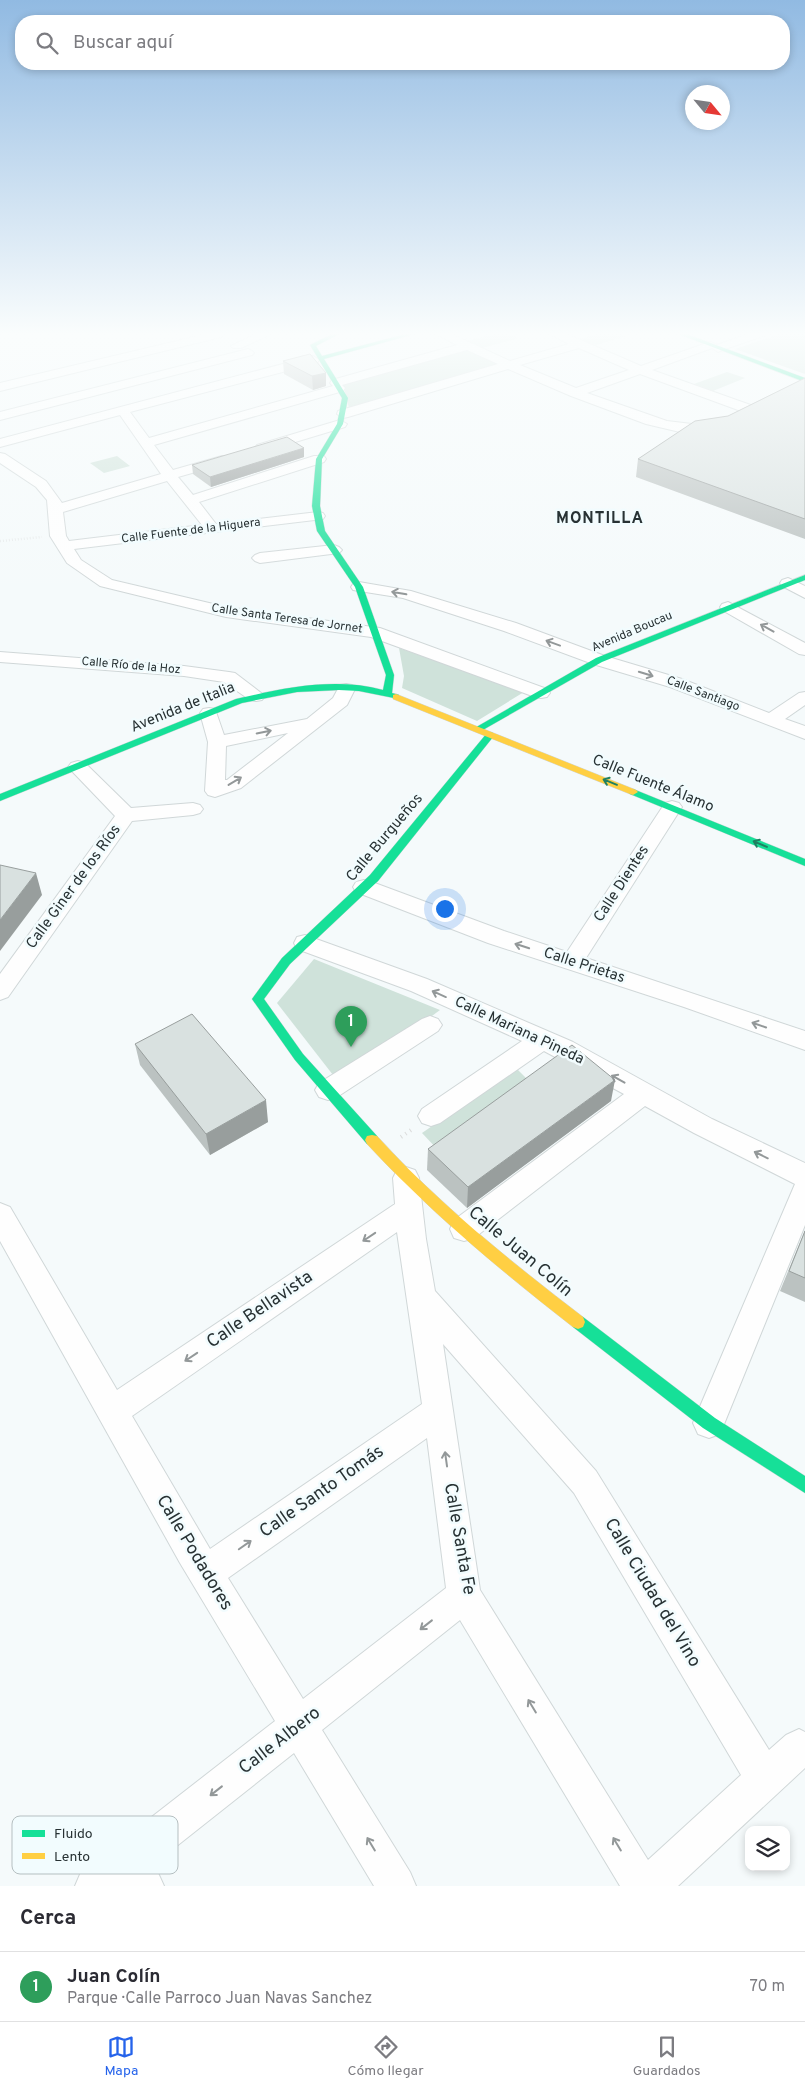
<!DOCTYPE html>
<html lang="es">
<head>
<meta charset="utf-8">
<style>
  :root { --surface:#fff; --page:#f2f2f3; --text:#2b2b33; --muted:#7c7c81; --line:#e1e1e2; --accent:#2563eb }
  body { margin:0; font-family:Overpass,sans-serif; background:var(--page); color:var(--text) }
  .controls { position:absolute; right:15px; bottom:15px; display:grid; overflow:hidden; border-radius:10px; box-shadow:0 2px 8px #0003 }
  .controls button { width:45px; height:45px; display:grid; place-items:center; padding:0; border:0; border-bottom:1px solid var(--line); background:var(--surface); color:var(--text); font:25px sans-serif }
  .compass { position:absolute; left:685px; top:85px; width:45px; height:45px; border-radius:50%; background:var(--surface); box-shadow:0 2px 8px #0003; rotate:119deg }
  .you { position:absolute; left:444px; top:908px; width:18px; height:18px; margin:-12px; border:4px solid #fff; border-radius:50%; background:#1a73e8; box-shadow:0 0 0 8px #1a73e833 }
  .badge { display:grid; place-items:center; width:32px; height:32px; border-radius:50%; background:var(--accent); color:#fff; font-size:16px; font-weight:700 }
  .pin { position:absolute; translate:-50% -41px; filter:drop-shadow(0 1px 2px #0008) }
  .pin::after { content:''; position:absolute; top:26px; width:18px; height:15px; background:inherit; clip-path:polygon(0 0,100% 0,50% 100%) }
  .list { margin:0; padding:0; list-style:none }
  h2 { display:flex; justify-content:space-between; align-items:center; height:65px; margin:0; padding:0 20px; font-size:21px }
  h2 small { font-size:16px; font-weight:400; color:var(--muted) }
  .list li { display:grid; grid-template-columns:32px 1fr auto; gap:15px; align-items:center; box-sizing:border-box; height:70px; padding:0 20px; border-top:1px solid var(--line) }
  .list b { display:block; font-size:19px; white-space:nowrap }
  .list p { margin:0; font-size:16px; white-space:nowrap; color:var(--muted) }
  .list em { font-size:16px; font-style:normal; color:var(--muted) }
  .icon { flex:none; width:28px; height:28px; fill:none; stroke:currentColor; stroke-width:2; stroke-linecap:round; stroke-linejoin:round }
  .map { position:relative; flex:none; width:805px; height:1886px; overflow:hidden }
  .search { position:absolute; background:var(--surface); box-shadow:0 2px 8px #0003; left:15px; right:15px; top:15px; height:55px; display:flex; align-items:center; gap:12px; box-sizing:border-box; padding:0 18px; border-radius:20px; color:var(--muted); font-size:19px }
  .sheet { height:135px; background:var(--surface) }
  nav { display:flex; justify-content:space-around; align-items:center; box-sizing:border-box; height:70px; border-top:1px solid var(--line); background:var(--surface); font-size:14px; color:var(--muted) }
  nav a { display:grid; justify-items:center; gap:2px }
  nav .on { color:var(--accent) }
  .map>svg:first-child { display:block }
</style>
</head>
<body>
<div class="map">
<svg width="805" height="1886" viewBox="0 0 805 1886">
  <rect width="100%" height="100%" fill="#f5fafb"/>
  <!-- green -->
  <g fill="#cfe2da">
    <path d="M 500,332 L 519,338 L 482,348 L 467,341 Z"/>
    <path d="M 603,332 L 618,332 L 627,336 L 596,345 L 580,339 Z"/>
    <path d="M 786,332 L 805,332 L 805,374 L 735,349 Z"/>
    <path d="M 467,349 L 498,364 L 349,408 L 343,384 Z"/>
    <path d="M 727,372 L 745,378 L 713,391 L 694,384 Z"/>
    <path d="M 117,456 L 130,466 L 104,473 L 90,463 Z"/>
    <path d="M 399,648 L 524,692 L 477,721 L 402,688 L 404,676 Z"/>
    <path d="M 314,959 L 440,1010 L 340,1084 L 277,1003 Z"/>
    <path d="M 516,1068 L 529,1081 L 438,1150 L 422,1133 Z"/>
  </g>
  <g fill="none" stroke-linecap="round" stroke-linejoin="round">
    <!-- street casing -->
    <g stroke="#d0d7d8" stroke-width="2">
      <g id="street">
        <path d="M 215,332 L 221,333 L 223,335 L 221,337 L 0,391 L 0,383 Z"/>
        <path d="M 260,332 L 275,332 L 241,348 L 233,348 L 231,346 Z"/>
        <path d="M 432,332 L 447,332 L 510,361 L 569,344 L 546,332 L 562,332 L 641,366 L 707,343 L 711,342 L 717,345 L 754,332 L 771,332 L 769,334 L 722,350 L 718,352 L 712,348 L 652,370 L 759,408 L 760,411 L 759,414 L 749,414 L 640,374 L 587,393 L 667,421 L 717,427 L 719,430 L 717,433 L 680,432 L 646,424 L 571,396 L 508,369 L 348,417 L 343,418 L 337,414 L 338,411 L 498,364 L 467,350 L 342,385 L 345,388 L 343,391 L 154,445 L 173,470 L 222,456 L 227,457 L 229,460 L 227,463 L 178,477 L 193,495 L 314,456 L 324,456 L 326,459 L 324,462 L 199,502 L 216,524 L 318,512 L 323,513 L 325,516 L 323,519 L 74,549 L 81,560 L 112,580 L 226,607 L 380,628 L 547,689 L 550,693 L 547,697 L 541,698 L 535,697 L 371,637 L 226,617 L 100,586 L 67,563 L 50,536 L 47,500 L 36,487 L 0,463 L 0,453 L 5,454 L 46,481 L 62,503 L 161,474 L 120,415 L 0,447 L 0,439 L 313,356 L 319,360 L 317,363 L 130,412 L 149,438 L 333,386 L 330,383 L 332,380 L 457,345 ZM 579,348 L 629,370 L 576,388 L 520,365 ZM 167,481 L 202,525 L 69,541 L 66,536 L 63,512 Z"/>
        <path d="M 248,349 L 252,351 L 254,353 L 252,355 L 0,420 L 0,412 Z"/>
        <path d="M 340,420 L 347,424 L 345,427 L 262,452 L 255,448 L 257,445 Z"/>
        <path d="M 334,545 L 339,547 L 342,550 L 339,553 L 260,563 L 255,561 L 252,558 L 255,555 L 260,553 Z"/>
        <path d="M 788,578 L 805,586 L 805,598 L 782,586 L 780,583 L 782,580 Z"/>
        <path d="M 359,582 L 411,591 L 516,623 L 605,656 L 682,679 L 769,713 L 799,693 L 805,692 L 805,705 L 785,719 L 805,726 L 805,739 L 670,687 L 593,664 L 504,631 L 403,598 L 353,590 L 351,587 L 353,584 Z"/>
        <path d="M 728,602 L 805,643 L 805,655 L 799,654 L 722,610 L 720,607 L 722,604 Z"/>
        <path d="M 0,652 L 184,666 L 229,672 L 235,673 L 265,696 L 262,700 L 256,701 L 250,700 L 224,682 L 184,676 L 0,662 Z"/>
        <path d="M 346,684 L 352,685 L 355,689 L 347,705 L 241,788 L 215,797 L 208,795 L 205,791 L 208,742 L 200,713 L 203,709 L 209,708 L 215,709 L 224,735 L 307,719 L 333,698 L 340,685 ZM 288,733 L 227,780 L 225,780 L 226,746 Z"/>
        <path d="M 78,761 L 85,763 L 131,808 L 193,803 L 200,805 L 203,809 L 200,813 L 193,815 L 132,821 L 8,997 L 0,1000 L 0,974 L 115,816 L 68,767 L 71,763 Z"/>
        <path d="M 672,801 L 679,803 L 682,807 L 586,958 L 805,1031 L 805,1050 L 684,1007 L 488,943 L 356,892 L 353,887 L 356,882 L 364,880 L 372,882 L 504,931 L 567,952 L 665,803 Z"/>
        <path d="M 305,935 L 427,979 L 573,1042 L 712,1119 L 805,1163 L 805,1225 L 720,1434 L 709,1438 L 698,1434 L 693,1423 L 795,1184 L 694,1133 L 645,1106 L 474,1238 L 464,1241 L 454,1238 L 450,1229 L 454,1220 L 624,1094 L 544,1051 L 440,1123 L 431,1126 L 422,1123 L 418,1116 L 422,1109 L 522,1041 L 411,991 L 297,949 L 294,943 L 297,937 Z"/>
        <path d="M 430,1016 L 438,1019 L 442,1025 L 438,1031 L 337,1097 L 328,1100 L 319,1097 L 315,1090 L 319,1083 L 422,1019 Z"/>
        <path d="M 406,1167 L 415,1170 L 419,1178 L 426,1239 L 435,1291 L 596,1471 L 769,1750 L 786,1735 L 799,1729 L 805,1732 L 805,1768 L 678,1886 L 620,1886 L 460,1620 L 322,1730 L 410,1872 L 416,1886 L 374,1886 L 294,1753 L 154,1864 L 164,1886 L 75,1886 L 81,1872 L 275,1721 L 180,1563 L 0,1241 L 0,1203 L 10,1207 L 117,1390 L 395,1204 L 393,1178 L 397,1170 ZM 397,1232 L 422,1404 L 210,1549 L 132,1416 ZM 443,1344 L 574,1493 L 741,1775 L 648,1860 L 480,1590 ZM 427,1438 L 446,1588 L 303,1699 L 228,1578 Z"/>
      </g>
    </g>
    <!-- fast casing -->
    <g stroke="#d0d7d8" stroke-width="1">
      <g id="fast">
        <path d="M 336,332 L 343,332 L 316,346 L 322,356 L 413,332 L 422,332 L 324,359 L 348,398 L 343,424 L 322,459 L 320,506 L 325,531 L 363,587 L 394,675 L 392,693 L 399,695 L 399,699 L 359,691 L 339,690 L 297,692 L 242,703 L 0,801 L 0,794 L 236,699 C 283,688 335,677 383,690 L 386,675 L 355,587 L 317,531 L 312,506 L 316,459 L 337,424 L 342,398 L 310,345 Z"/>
        <path d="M 673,332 L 681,332 L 805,378 L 805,382 Z"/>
        <path d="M 805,575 L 805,580 L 602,662 L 481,731 L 475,731 L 473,729 L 596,658 Z"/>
        <path d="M 490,732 L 493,733 L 493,737 L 378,881 L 290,964 L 264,999 L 303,1054 L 377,1136 L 379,1140 L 377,1144 L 372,1145 L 367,1144 L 295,1060 L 252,999 L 282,958 L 370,875 L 487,733 Z"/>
        <path d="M 633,789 L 805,859 L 805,866 L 630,794 L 628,792 Z"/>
        <path d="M 578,1315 L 583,1317 L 715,1418 L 805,1476 L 805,1493 L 703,1428 L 573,1327 L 571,1322 L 573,1317 Z"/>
      </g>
    </g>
    <!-- slow casing -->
    <g stroke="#d0d7d8" stroke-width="1">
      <g id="slow">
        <path d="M 396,694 L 636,790 L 638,792 L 633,795 L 630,794 L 393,699 L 393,695 Z"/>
        <path d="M 372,1135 L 377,1136 C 439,1204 510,1261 583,1317 L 585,1322 L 583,1327 L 578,1329 L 573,1327 C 500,1270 430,1212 367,1144 L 365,1140 L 367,1136 Z"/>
      </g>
    </g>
    <!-- path-far1 -->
    <path stroke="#dbdcdc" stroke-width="2.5" stroke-dasharray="0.5 2.5" stroke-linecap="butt" d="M 0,541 L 42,537"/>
    <!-- path -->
    <path stroke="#dbdcdc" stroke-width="4" stroke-dasharray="1 4.5" stroke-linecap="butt" d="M 401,1137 L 414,1128"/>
    <!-- street -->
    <use href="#street" fill="#fefefe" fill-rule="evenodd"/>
    <!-- fast -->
    <use href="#fast" fill="#16e098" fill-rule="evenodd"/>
    <!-- slow -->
    <use href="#slow" fill="#ffcf43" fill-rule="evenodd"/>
  </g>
  <!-- wall -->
  <g fill="#bbc2c1">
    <path d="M 283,361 L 326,373 L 326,386 L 313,390 L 284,374 Z"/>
    <path d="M 805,378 L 805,539 L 636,477 L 638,459 L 728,416 Z"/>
    <path d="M 304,457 L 211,487 L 193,474 L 192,465 Z"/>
    <path d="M 135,1044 L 268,1122 L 210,1155 L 140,1065 Z"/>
    <path d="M 611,1101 L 467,1208 L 427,1170 L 428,1149 Z"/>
    <path d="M 805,1230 L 805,1302 L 780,1291 Z"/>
  </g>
  <!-- shaded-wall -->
  <g fill="#989e9d">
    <path d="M 326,373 L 326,386 L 313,390 L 312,376 Z"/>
    <path d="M 304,448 L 304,457 L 211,487 L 210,477 Z"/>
    <path d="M 36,873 L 42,895 L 0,951 L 0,920 Z"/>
    <path d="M 615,1080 L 611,1101 L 467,1208 L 468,1187 Z"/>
    <path d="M 266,1100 L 268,1122 L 210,1155 L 206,1134 Z"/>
  </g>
  <!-- building -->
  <g fill="#d9e1e0" stroke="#989e9d">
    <path d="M 310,354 L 326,373 L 312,376 L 283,361 Z"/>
    <path d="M 805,378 L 805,519 L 638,459 L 695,421 L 728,416 Z"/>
    <path d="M 287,437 L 304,448 L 210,477 L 192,465 Z"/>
    <path d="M 0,865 L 36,873 L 0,920 Z"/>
    <path d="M 192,1014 L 266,1100 L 206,1134 L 135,1044 Z"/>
    <path d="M 572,1045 L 615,1080 L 468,1187 L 428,1149 Z"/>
    <path d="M 805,1231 L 805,1278 L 789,1271 Z"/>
  </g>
  <!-- one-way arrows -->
  <defs><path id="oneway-shaft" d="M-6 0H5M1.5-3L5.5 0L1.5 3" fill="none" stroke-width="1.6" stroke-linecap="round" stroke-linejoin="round" transform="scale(1.25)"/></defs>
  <g stroke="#939899">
    <use href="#oneway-shaft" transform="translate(399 593) rotate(-170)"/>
    <use href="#oneway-shaft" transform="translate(767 628) rotate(-151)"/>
    <use href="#oneway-shaft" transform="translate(553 643) rotate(-160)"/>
    <use href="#oneway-shaft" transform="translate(646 674) rotate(17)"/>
    <use href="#oneway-shaft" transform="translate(264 732) rotate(-11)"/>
    <use href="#oneway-shaft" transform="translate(235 781) rotate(-31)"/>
    <use href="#oneway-shaft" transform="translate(522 946) rotate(-162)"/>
    <use href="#oneway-shaft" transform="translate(439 994) rotate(-156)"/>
    <use href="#oneway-shaft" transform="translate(759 1025) rotate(-161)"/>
    <use href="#oneway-shaft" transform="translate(618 1079) rotate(-151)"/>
    <use href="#oneway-shaft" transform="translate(761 1155) rotate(-154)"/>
    <use href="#oneway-shaft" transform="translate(369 1237) rotate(146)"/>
    <use href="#oneway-shaft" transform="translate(191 1357) rotate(146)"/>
    <use href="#oneway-shaft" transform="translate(446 1459) rotate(-98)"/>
    <use href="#oneway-shaft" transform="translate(245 1545) rotate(-35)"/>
    <use href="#oneway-shaft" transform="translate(426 1625) rotate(142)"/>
    <use href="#oneway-shaft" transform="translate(532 1706) rotate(-121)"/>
    <use href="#oneway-shaft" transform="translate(216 1791) rotate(142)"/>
    <use href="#oneway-shaft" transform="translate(371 1844) rotate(-121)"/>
    <use href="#oneway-shaft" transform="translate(617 1844) rotate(-121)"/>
  </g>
  <g stroke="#208061">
    <use href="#oneway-shaft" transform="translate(610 782) rotate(-158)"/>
    <use href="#oneway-shaft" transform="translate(760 844) rotate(-157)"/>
  </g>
  <!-- sky -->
  <linearGradient id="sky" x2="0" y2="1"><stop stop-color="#91bae2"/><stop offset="0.56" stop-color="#fafdfd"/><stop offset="1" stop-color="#fafdfd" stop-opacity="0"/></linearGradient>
  <rect width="805" height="596" fill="url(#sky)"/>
  <g text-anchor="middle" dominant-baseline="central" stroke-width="5" stroke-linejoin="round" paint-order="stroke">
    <!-- far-street labels -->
    <g font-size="12" fill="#283234" stroke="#f2fcfe">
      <text transform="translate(191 531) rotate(-7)">Calle Fuente de la Higuera</text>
      <text transform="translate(287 619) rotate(8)">Calle Santa Teresa de Jornet</text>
      <text transform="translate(632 632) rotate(-23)">Avenida Boucau</text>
      <text transform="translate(131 666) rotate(5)">Calle Río de la Hoz</text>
      <text transform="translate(703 694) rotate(21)">Calle Santiago</text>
    </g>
    <!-- street labels -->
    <g font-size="15" fill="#283234" stroke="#f2fcfe">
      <text transform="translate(183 708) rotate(-22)">Avenida de Italia</text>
      <text transform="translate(653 784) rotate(22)">Calle Fuente Álamo</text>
      <text transform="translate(385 838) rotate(-50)">Calle Burgueños</text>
      <text transform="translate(622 884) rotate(-57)">Calle Dientes</text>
      <text transform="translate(74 887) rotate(-54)">Calle Giner de los Ríos</text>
      <text transform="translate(584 966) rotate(18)">Calle Prietas</text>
      <text transform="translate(519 1031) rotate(25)">Calle Mariana Pineda</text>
    </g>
    <!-- far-district labels -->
    <g font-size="16" font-weight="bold" letter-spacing="1" fill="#283234" stroke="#f2fcfe">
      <text x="600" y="519">MONTILLA</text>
    </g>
    <!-- near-street labels -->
    <g font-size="18" fill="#283234" stroke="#f2fcfe">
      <text transform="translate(520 1252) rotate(40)">Calle Juan Colín</text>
      <text transform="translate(260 1310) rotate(-34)">Calle Bellavista</text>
      <text transform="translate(322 1492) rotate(-35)">Calle Santo Tomás</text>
      <text transform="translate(459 1539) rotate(80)">Calle Santa Fe</text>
      <text transform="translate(194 1553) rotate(59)">Calle Podadores</text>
      <text transform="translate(652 1593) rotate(59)">Calle Ciudad del Vino</text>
      <text transform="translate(280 1741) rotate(-38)">Calle Albero</text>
    </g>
  </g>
  <!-- legend -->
  <rect x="12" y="1816" width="166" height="58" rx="8" fill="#f2fcfe" stroke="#b5bfc1" stroke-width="1"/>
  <rect x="22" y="1830" width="23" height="7" fill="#16e098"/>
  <rect x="22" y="1853" width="23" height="6" fill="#ffcf43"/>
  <g font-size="14" fill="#283234">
    <text x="54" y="1838">Fluido</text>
    <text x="54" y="1861">Lento</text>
  </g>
</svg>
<div class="controls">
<button><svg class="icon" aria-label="layers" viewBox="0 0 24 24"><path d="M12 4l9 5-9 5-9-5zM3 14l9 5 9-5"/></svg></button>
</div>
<svg class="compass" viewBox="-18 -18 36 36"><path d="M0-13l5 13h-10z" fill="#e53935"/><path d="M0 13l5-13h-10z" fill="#7c7c81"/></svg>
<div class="you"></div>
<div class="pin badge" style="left:351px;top:1047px;background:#2e9e5b">1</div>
<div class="search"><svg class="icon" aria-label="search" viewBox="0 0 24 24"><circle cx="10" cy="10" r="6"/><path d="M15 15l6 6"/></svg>Buscar aquí</div>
</div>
<section class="sheet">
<h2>Cerca<small></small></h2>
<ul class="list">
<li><span class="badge" style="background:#2e9e5b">1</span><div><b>Juan Colín</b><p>Parque · Calle Parroco Juan Navas Sanchez</p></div><em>70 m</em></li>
</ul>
</section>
<nav>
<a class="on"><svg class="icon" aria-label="map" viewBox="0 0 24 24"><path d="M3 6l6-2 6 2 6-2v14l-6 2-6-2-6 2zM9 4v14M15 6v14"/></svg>Mapa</a>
<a><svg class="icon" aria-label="directions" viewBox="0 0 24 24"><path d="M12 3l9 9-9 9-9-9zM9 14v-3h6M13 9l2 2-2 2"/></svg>Cómo llegar</a>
<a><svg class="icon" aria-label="saved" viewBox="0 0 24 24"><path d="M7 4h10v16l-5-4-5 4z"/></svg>Guardados</a>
</nav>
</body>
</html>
